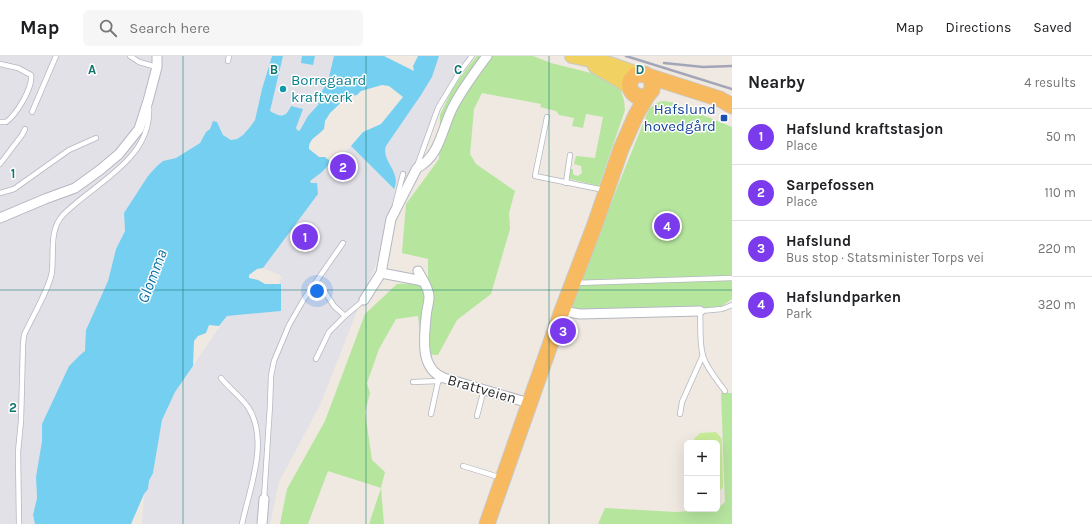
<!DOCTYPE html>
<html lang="en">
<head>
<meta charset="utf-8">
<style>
  :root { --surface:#fff; --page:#f6f6f6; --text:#202124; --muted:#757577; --line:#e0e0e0; --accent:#7c3aed }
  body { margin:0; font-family:Karla,sans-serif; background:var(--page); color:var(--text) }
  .controls { position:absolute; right:12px; bottom:12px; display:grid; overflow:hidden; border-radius:6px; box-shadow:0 4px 16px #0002 }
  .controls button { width:36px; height:36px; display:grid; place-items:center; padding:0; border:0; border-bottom:1px solid var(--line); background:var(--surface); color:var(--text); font:20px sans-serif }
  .you { position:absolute; left:317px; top:235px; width:14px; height:14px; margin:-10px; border:3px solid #fff; border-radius:50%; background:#1a73e8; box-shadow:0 0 0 6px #1a73e833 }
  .badge { display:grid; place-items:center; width:26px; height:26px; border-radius:50%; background:var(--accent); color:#fff; font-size:13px; font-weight:700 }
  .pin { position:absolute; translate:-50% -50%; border:2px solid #fff; box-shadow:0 1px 4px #0006 }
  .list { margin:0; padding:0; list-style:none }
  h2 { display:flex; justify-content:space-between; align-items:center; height:52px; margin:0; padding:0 16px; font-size:17px }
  h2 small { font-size:13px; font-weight:400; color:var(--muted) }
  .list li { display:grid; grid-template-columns:26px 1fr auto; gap:12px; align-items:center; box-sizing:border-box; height:56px; padding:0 16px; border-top:1px solid var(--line) }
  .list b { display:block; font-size:15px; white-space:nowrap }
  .list p { margin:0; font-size:13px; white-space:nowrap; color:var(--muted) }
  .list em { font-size:13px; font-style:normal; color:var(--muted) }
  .icon { flex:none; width:22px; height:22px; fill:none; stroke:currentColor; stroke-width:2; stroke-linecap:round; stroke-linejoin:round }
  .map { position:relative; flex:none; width:732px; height:468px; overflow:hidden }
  header { display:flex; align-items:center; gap:24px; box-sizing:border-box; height:56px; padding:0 20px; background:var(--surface); border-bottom:1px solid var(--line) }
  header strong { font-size:19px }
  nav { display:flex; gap:22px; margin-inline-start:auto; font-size:14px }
  .search { width:280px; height:36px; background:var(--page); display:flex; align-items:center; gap:10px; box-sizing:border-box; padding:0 14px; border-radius:6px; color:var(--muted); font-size:15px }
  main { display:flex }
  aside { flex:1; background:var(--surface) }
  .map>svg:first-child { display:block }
</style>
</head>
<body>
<header>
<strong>Map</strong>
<div class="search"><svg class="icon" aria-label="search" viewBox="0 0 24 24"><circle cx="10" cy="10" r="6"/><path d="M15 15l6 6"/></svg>Search here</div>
<nav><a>Map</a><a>Directions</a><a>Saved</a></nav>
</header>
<main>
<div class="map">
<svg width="732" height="468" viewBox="0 0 732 468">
  <rect width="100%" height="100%" fill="#efe9e1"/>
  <!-- industrial -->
  <g fill="#e3e1e8">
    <path d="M 0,0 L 272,0 L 262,33 L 255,64 L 243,79 L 237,83 L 231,84 L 223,79 L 221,72 L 211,69 L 210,73 L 206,76 L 200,87 L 176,102 L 163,105 L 148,120 L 124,166 L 125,175 L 116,193 L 108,225 L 86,274 L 86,295 L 80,299 L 69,310 L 42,368 L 42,385 L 36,429 L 37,442 L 33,459 L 35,468 L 0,468 Z"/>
    <path d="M 283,0 L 334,0 L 328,25 L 322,35 L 318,49 L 308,60 L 300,74 L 298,75 L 296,72 L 303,53 L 285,60 L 275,58 L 270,55 Z"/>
    <path d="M 439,0 L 469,0 L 455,17 L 435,52 L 411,119 L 320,349 L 279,426 L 270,468 L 142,468 L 144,438 L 148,433 L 149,425 L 153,417 L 162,364 L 175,336 L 227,260 L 281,255 L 281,228 L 280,228 L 279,223 L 282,223 L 280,219 L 263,212 L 318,138 L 317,128 L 311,127 L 309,125 L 322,116 L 331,106 L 334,108 L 351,90 L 393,133 L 395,118 L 385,99 L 386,90 L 421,39 L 432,21 Z"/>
  </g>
  <!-- green -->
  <g fill="#b6e59e">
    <path d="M 477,0 L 486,0 L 488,4 L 492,0 L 533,0 L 551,7 L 595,18 L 612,27 L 621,35 L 624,44 L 625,54 L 599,130 L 570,123 L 570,113 L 573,113 L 573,117 L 574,119 L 578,120 L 582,117 L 581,110 L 574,108 L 576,100 L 595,102 L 603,61 L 586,58 L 583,72 L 572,70 L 574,62 L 559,59 L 556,55 L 540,51 L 541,48 L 482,37 L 474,53 L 470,98 L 476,108 L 515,135 L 509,157 L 510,173 L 491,238 L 457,264 L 438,299 L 422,298 L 418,260 L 396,263 L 379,293 L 367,327 L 370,337 L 365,356 L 372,404 L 385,416 L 381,432 L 384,468 L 369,468 L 381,432 L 328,415 L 308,468 L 280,468 L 287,433 L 325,365 L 365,258 L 397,228 L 428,227 L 428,203 L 402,197 L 406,148 L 439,103 L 440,59 L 452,34 L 462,19 Z"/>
    <path d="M 663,45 L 671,46 L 732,71 L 732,243 L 720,251 L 706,252 L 579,255 L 574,253 L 572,249 L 617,132 L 649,53 L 656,47 Z"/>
    <path d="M 721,337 L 732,337 L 732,468 L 598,468 L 605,452 L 676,456 L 717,453 L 725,446 Z"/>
  </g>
  <!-- pitch -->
  <path fill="#c9ec9a" d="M 716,376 L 722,383 L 723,431 L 717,438 L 717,387 L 694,387 L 694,383 L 700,377 Z"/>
  <!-- water -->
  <g fill="#75cff0">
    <path d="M 272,0 L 283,0 L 270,55 C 282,62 286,61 291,50 L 303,53 L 296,72 L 298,75 L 300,74 L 308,60 L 318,49 L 322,35 L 328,25 L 334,0 L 384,0 L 414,15 L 413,10 L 418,0 L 439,0 L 432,21 L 421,39 L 386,90 C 381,105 400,114 395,131 L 394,133 L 351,90 L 363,76 L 381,68 L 403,41 L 389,30 L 382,29 L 361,35 L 357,39 L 347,41 L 330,57 L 325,65 L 324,73 C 318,80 308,83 309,93 L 319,101 L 325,101 L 331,106 L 322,116 L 310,125 L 311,127 L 317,127 L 318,138 L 263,212 L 257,213 L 249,219 L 249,222 L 258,224 L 265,228 L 281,228 L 281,255 L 227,260 L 219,270 L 209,269 L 206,277 L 198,280 L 194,285 L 193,310 L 175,336 L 162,364 L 153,417 L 149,425 L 148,433 L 144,438 L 131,468 L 35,468 L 33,459 L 37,442 L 36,421 L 42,385 L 42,368 L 69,310 L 80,299 L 85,295 L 86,274 L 108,225 L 116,193 L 125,175 L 124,157 L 148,120 L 157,110 L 163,105 L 176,102 L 200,87 L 206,76 L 210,73 L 213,65 L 217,66 L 223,79 L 231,84 L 237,83 L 243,79 L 250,71 L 255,64 L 262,33 Z"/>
    <path d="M 302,0 L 315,0 L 313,9 L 301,7 Z"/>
  </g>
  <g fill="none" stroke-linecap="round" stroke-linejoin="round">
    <!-- service casing -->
    <g stroke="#b4b7c1" stroke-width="6">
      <g id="service">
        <path d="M 130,0 L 139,6 L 157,11"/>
        <path d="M 228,5 L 229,0"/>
        <path d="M 0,8 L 18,12 L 31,19 C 33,32 16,59 6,66 L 0,66"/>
        <path d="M 32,56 L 56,0"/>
        <path d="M 547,61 L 535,120 L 604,134"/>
        <path d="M 0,108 L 22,79 L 25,73"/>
        <path d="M 417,110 L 438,52 L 459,17 L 472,0"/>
        <path d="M 566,127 L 570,99"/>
        <path d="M 0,137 L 14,133 L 69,94 L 96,82"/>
        <path d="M 395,149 L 403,118"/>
        <path d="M 575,227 L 732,222"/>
        <path d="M 315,228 L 323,233 L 334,250 L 345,260"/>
        <path d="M 316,303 L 329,276 L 345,260 L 364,244"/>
        <path d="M 221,322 C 229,332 240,340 248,351 C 270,384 249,434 242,468"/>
        <path d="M 413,326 L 439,325"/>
        <path d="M 725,335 C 717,324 707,313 703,300 C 699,286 701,270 700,255 L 722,253 L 732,249"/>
        <path d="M 431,358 L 438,326"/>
        <path d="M 680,358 L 682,346 L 703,299"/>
        <path d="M 477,360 L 484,333"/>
        <path d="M 463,410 L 502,422"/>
        <path d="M 264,443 L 270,349 L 271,320 L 274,305 L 289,269 L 304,243 L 343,187"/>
        <path d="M 19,468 L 18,396 L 21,365 L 23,288 L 24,279 C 31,263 51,230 52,215 C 54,196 49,174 63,159 C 94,127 152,104 149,51"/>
      </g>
    </g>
    <!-- minor casing -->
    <g stroke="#b4b7c1" stroke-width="11">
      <g id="minor">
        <path d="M 0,162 L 45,143 L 75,132 L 100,114 L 119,98 L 139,73 L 148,45 L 157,11 L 157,0"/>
        <path d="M 418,215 C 422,223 429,232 429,241 C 429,248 426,255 426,262 C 424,283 420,313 444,322 L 529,347"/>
        <path d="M 381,217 L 418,224 L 424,226"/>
        <path d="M 364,244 L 381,217 L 391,163 L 417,112 C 441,100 442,70 454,49 C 463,32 475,16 487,0"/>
        <path d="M 562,255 L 580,258 L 700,255"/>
        <path d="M 262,468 L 264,443"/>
      </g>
    </g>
    <!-- primary casing -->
    <g stroke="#c9c9c9" stroke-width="16">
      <g id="primary">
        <path d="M 572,0 L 610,8 L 638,18"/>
        <path d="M 595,10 L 621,25 L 630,32"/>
      </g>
    </g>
    <!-- trunk casing -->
    <g stroke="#c9c9c9" stroke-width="17">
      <g id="trunk">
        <path d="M 648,20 L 720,43 L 732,50"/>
        <path d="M 487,468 L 562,255 L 594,171 L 621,93 L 636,59 L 647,40 L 652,34 L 652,24 L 645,18 L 635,19 L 630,25 C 628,36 636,43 647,40"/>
      </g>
    </g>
    <!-- service -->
    <use href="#service" stroke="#fff" stroke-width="4.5"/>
    <!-- minor -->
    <use href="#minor" stroke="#fff" stroke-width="9"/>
    <!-- primary -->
    <use href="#primary" stroke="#f2d163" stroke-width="14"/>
    <!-- trunk -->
    <use href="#trunk" stroke="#f8ba60" stroke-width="15"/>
    <!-- rail -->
    <g stroke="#a3a6b8" stroke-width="2.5">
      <path d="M 626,0 L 732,33"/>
      <path d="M 664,7 L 703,11 L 732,10"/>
    </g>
  </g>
  <!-- grid -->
  <path fill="none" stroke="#0f766e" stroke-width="1" stroke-opacity="0.55" d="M 183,0 L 183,468M 366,0 L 366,468M 549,0 L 549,468M 0,234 L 732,234"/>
  <!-- markers -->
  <circle fill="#0f9aa8" stroke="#fff" stroke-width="1.5" cx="283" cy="33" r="4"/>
  <rect fill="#1a4fb4" stroke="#fff" stroke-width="1.5" x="720" y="58" width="8" height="8" rx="2"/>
  <g text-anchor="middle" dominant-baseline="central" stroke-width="3" stroke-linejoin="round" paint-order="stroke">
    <!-- culture labels -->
    <g font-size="15" fill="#0d838f" stroke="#fff" text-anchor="start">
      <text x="291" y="24">Borregaard<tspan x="291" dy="17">kraftverk</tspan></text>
    </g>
    <!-- transit labels -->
    <g font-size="15" fill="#164399" stroke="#fff" text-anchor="end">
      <text x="716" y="53">Hafslund<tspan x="716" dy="17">hovedgård</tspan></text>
    </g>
    <!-- street labels -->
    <g font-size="15" fill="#2e2e2e" stroke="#fff">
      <text transform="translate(482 333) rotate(16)">Brattveien</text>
    </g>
    <!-- water labels -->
    <g font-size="16" font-style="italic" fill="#0d6fa3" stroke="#fff">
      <text transform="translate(152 220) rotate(-69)">Glomma</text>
    </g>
  </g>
  <g font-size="13" text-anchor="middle" font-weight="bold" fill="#0f766e" stroke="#fff" stroke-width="3" stroke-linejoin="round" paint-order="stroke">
    <text x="92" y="18">A</text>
    <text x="274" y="18">B</text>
    <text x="458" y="18">C</text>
    <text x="640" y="18">D</text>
    <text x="13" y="122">1</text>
    <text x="13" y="356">2</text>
  </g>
</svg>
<div class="controls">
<button>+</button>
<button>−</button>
</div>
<div class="you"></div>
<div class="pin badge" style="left:305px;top:181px">1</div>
<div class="pin badge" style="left:343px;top:111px">2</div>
<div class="pin badge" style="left:563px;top:275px">3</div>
<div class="pin badge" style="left:667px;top:170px">4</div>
</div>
<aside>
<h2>Nearby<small>4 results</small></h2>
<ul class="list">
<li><span class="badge">1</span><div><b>Hafslund kraftstasjon</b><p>Place</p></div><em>50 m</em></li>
<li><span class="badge">2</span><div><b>Sarpefossen</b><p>Place</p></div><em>110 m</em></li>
<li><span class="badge">3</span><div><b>Hafslund</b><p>Bus stop · Statsminister Torps vei</p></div><em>220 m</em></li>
<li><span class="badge">4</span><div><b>Hafslundparken</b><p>Park</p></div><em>320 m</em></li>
</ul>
</aside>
</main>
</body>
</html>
